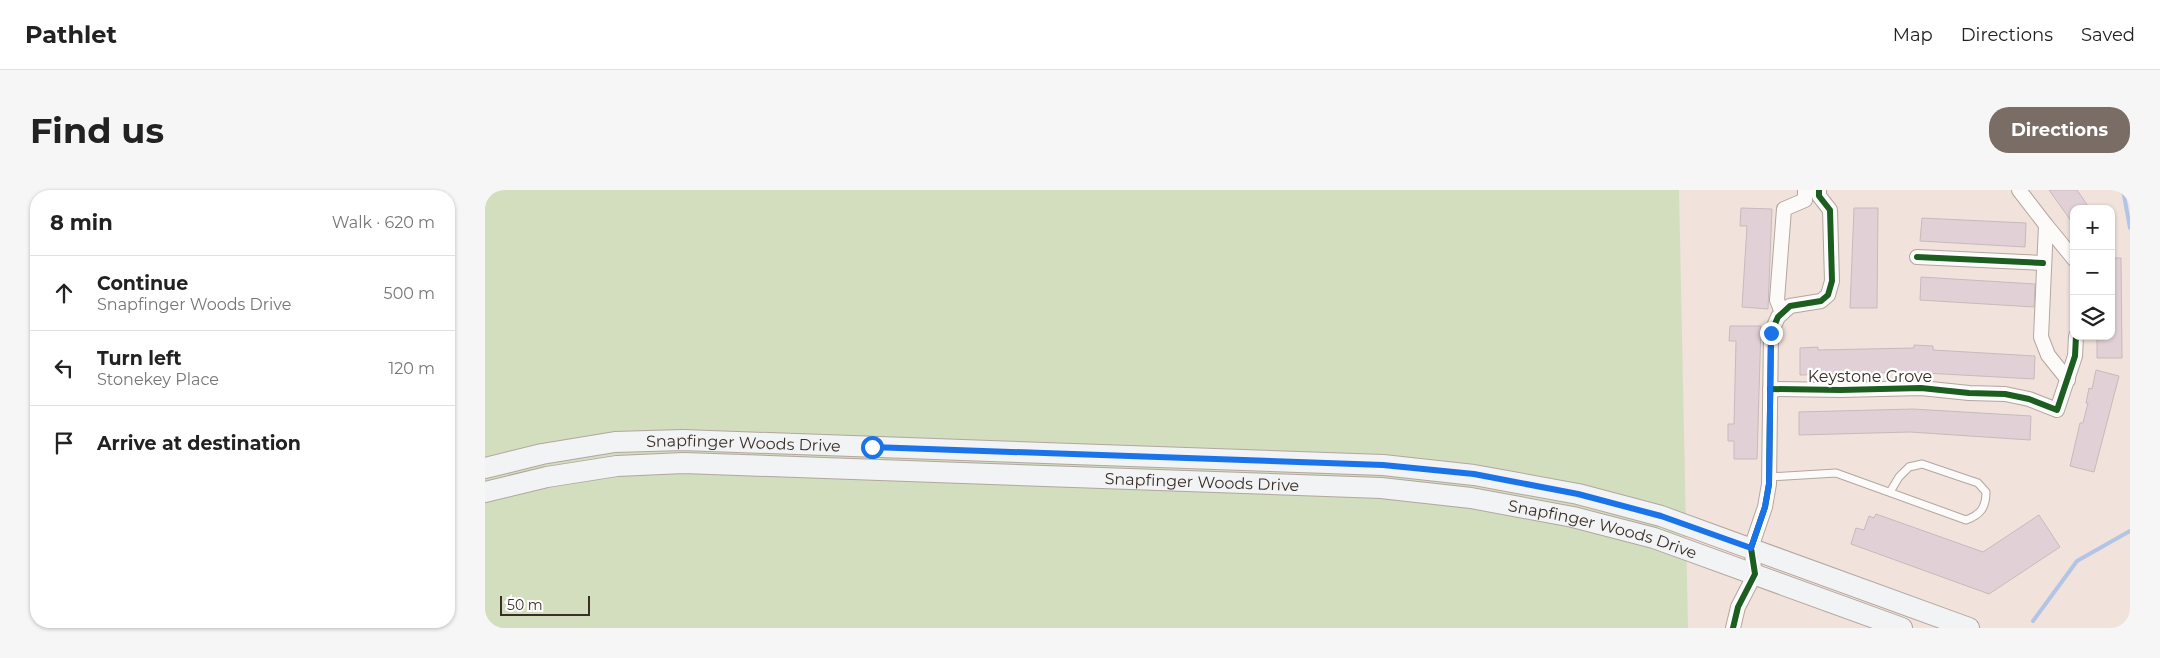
<!DOCTYPE html>
<html lang="en">
<head>
<meta charset="utf-8">
<style>
  :root { --surface:#fff; --page:#f6f6f6; --text:#222; --muted:#767676; --line:#e0e0e0; --accent:#7a6d66 }
  body { margin:0; font-family:Montserrat,sans-serif; background:var(--page); color:var(--text) }
  .controls { position:absolute; right:15px; top:15px; display:grid; overflow:hidden; border-radius:10px; box-shadow:0 1px 4px #0004 }
  .controls button { width:45px; height:45px; display:grid; place-items:center; padding:0; border:0; border-bottom:1px solid var(--line); background:var(--surface); color:var(--text); font:25px sans-serif }
  .scale { position:absolute; left:15px; bottom:12px; width:90px; box-sizing:border-box; padding-left:5px; border:2px solid #3a2e27; border-top:0; font-size:14px; line-height:18px; white-space:nowrap; color:#3a2e27; -webkit-text-stroke:4px #fff; paint-order:stroke }
  .stop { position:absolute; width:15px; height:15px; margin:-11px; border:4px solid #1a73e8; border-radius:50%; background:#fff }
  .stop.end { background:#1a73e8; border-color:#fff; box-shadow:0 1px 5px #0008 }
  .list { margin:0; padding:0; list-style:none }
  h2 { display:flex; justify-content:space-between; align-items:center; height:65px; margin:0; padding:0 20px; font-size:21px }
  h2 small { font-size:16px; font-weight:400; color:var(--muted) }
  .list li { display:grid; grid-template-columns:32px 1fr auto; gap:15px; align-items:center; box-sizing:border-box; height:75px; padding:0 20px; border-top:1px solid var(--line) }
  .list b { display:block; font-size:19px; white-space:nowrap }
  .list p { margin:0; font-size:16px; white-space:nowrap; color:var(--muted) }
  .list em { font-size:16px; font-style:normal; color:var(--muted) }
  .icon { flex:none; width:28px; height:28px; fill:none; stroke:currentColor; stroke-width:2; stroke-linecap:round; stroke-linejoin:round }
  .map { position:relative; flex:none; width:1645px; height:438px; overflow:hidden; border-radius:20px }
  header { display:flex; align-items:center; gap:30px; box-sizing:border-box; height:70px; padding:0 25px; background:var(--surface); border-bottom:1px solid var(--line) }
  header strong { font-size:24px }
  nav { display:flex; gap:28px; margin-inline-start:auto; font-size:18px }
  .intro { display:flex; align-items:center; justify-content:space-between; box-sizing:border-box; height:120px; padding:0 30px }
  h1 { margin:0; font-size:35px }
  .button { padding:12px 22px; border-radius:20px; background:var(--accent); color:#fff; font-size:18px; font-weight:700 }
  main { display:flex; gap:30px; padding:0 30px }
  aside { flex:1; background:var(--surface); border-radius:20px; box-shadow:0 1px 4px #0004 }
  .map>svg:first-child { display:block }
</style>
</head>
<body>
<header>
<strong>Pathlet</strong>
<nav><a>Map</a><a>Directions</a><a>Saved</a></nav>
</header>
<div class="intro"><h1>Find us</h1><a class="button">Directions</a></div>
<main>
<aside>
<h2>8 min<small>Walk · 620 m</small></h2>
<ul class="list">
<li><svg class="icon" aria-label="ahead" viewBox="0 0 24 24"><path d="M12 20V5M6 11l6-6 6 6"/></svg><div><b>Continue</b><p>Snapfinger Woods Drive</p></div><em>500 m</em></li>
<li><svg class="icon" aria-label="left" viewBox="0 0 24 24"><path d="M17 20v-9H6M10 6l-5 5 5 5"/></svg><div><b>Turn left</b><p>Stonekey Place</p></div><em>120 m</em></li>
<li><svg class="icon" aria-label="arrive" viewBox="0 0 24 24"><path d="M6 21V4h12l-3 4 3 4H6"/></svg><div><b>Arrive at destination</b></div></li>
</ul>
</aside>
<div class="map">
<svg width="1645" height="438" viewBox="0 0 1645 438">
  <rect width="100%" height="100%" fill="#f1e2db"/>
  <!-- green -->
  <path fill="#d2debe" d="M 0,0 L 1194,0 L 1203,438 L 0,438 Z"/>
  <g fill="none" stroke-linecap="round" stroke-linejoin="round">
    <!-- stream -->
    <g stroke="#b3c5e6" stroke-width="4">
      <path d="M 1638,0 L 1645,38"/>
      <path d="M 1548,431 L 1592,371 L 1645,341"/>
    </g>
  </g>
  <!-- building -->
  <g fill="#e1d1d6" stroke="#c6babb">
    <path d="M 1564,0 L 1592,0 L 1605,19 L 1589,19 L 1589,35 Z"/>
    <path d="M 1256,18 L 1287,19 L 1283,119 L 1257,117 L 1262,36 L 1255,36 Z"/>
    <path d="M 1369,18 L 1393,18 L 1392,118 L 1365,118 Z"/>
    <path d="M 1437,28 L 1541,33 L 1540,57 L 1435,51 Z"/>
    <path d="M 1626,68 L 1636,68 L 1637,168 L 1612,168 L 1612,146 L 1626,146 Z"/>
    <path d="M 1436,87 L 1550,94 L 1549,117 L 1435,110 Z"/>
    <path d="M 1245,136 L 1276,136 L 1272,269 L 1249,269 L 1249,251 L 1243,251 L 1243,234 L 1249,234 L 1251,151 L 1244,151 Z"/>
    <path d="M 1429,155 L 1448,156 L 1448,160 L 1550,166 L 1549,189 L 1422,182 L 1315,185 L 1315,158 L 1333,157 L 1333,160 L 1429,158 Z"/>
    <path d="M 1611,180 L 1634,186 L 1609,282 L 1585,276 L 1595,233 L 1598,233 L 1603,213 L 1601,213 L 1604,198 L 1607,199 Z"/>
    <path d="M 1428,219 L 1546,226 L 1545,250 L 1425,242 L 1314,245 L 1314,222 Z"/>
    <path d="M 1391,324 L 1498,362 L 1554,325 L 1575,357 L 1504,404 L 1366,354 L 1371,338 L 1379,340 L 1384,326 L 1389,328 Z"/>
  </g>
  <g fill="none" stroke-linecap="round" stroke-linejoin="round">
    <!-- service casing -->
    <g stroke="#b2a6a0" stroke-width="9">
      <path id="service" d="M 1284,287 L 1351,283 L 1481,330 C 1495,325 1501,318 1501,302 L 1493,293 L 1437,274 L 1424,277 L 1414,287 L 1405,302"/>
    </g>
    <!-- minor casing -->
    <g stroke="#b2a6a0" stroke-width="16">
      <g id="minor">
        <path d="M 1534,0 L 1561,35 L 1556,147 L 1563,165 L 1583,190"/>
        <path d="M 1561,35 L 1589,69"/>
        <path d="M 1432,67 L 1558,73"/>
        <path d="M 1297,123 L 1292,110 L 1299,19 L 1320,10 L 1320,0"/>
        <path d="M 1285,199 L 1356,200 L 1436,198 L 1484,203 L 1520,204 L 1544,209 L 1572,220 L 1590,166 L 1591,146"/>
        <path d="M 1248,438 L 1253,417 L 1270,384 L 1266,358 L 1280,317 L 1284,294 L 1286,143 L 1293,127 L 1305,116 L 1336,111 L 1343,105 L 1347,91 L 1345,20 L 1334,6 L 1334,0"/>
      </g>
    </g>
    <!-- secondary casing -->
    <g stroke="#b2a6a0" stroke-width="22">
      <g id="secondary">
        <path id="s1" d="M 0,278 L 57,264 L 130,252 L 198,250 L 898,275 L 989,285 L 1093,304 L 1176,326 L 1484,438"/>
        <path id="s2" d="M 0,302 L 62,287 L 132,276 L 199,273 L 896,298 L 986,308 L 1088,327 L 1169,348 L 1417,438"/>
      </g>
    </g>
    <!-- service -->
    <use href="#service" stroke="#fdfbfa" stroke-width="7"/>
    <!-- minor -->
    <use href="#minor" stroke="#fdfbfa" stroke-width="14"/>
    <!-- secondary -->
    <use href="#secondary" stroke="#f2f3f4" stroke-width="20"/>
    <!-- cycleway casing -->
    <g stroke="#fff" stroke-width="9">
      <g id="cycleway">
        <path d="M 1432,67 L 1558,73"/>
        <path d="M 1285,199 L 1356,200 L 1436,198 L 1484,203 L 1520,204 L 1544,209 L 1572,220 L 1590,166 L 1591,146"/>
        <path d="M 1248,438 L 1253,417 L 1270,384 L 1266,358 L 1280,317 L 1284,294 L 1286,143 L 1293,127 L 1305,116 L 1336,111 L 1343,105 L 1347,91 L 1345,20 L 1334,6 L 1334,0"/>
      </g>
    </g>
    <!-- cycleway -->
    <use href="#cycleway" stroke="#1b5e20" stroke-width="6"/>
  </g>
  <g fill="none" stroke-linecap="round" stroke-linejoin="round">
    <!-- route -->
    <path stroke="#1a73e8" stroke-width="6" d="M 387,257 L 898,275 L 989,284 L 1093,304 L 1176,326 L 1266,358 L 1280,317 L 1284,294 L 1286,143"/>
  </g>
  <g text-anchor="middle" dominant-baseline="central" stroke-width="4.5" stroke-linejoin="round" paint-order="stroke">
    <!-- street labels -->
    <g font-size="16" fill="#3a2e27" stroke="#fff">
      <text x="1385" y="186">Keystone Grove</text>
      <text stroke="none"><textPath href="#s1" startOffset="261">Snapfinger Woods Drive</textPath></text>
      <text stroke="none"><textPath href="#s2" startOffset="720">Snapfinger Woods Drive</textPath></text>
      <text stroke="none"><textPath href="#s2" startOffset="1125">Snapfinger Woods Drive</textPath></text>
    </g>
  </g>
</svg>
<div class="controls">
<button>+</button>
<button>−</button>
<button><svg class="icon" aria-label="layers" viewBox="0 0 24 24"><path d="M12 4l9 5-9 5-9-5zM3 14l9 5 9-5"/></svg></button>
</div>
<div class="scale">50 m</div>
<div class="stop" style="left:387px;top:257px"></div>
<div class="stop end" style="left:1286px;top:143px"></div>
</div>
</main>
</body>
</html>
